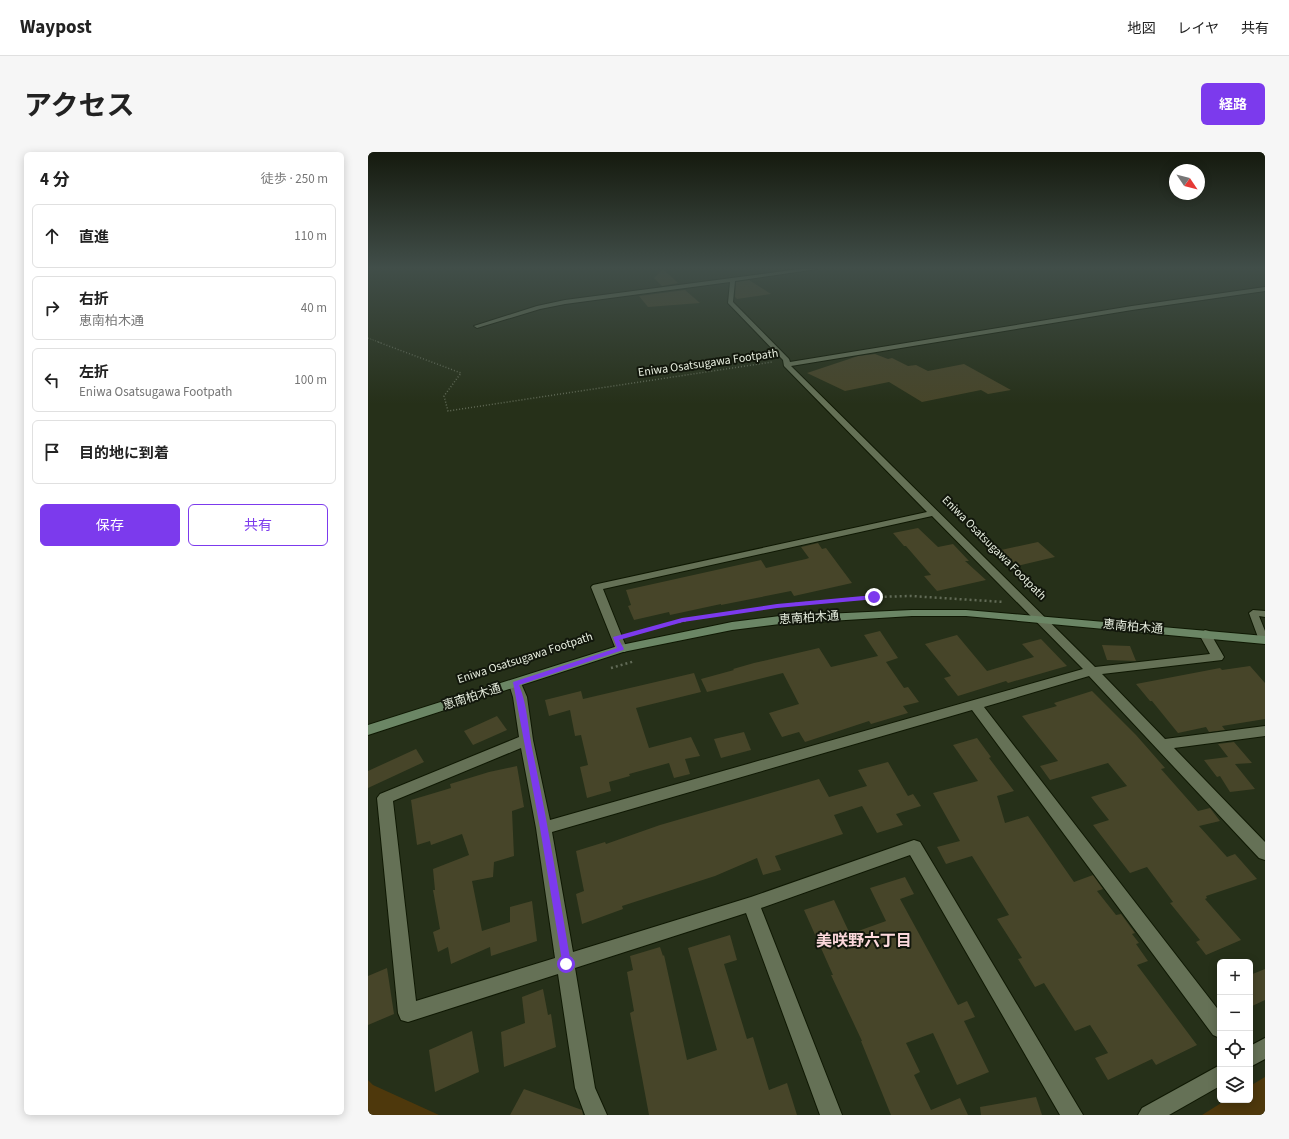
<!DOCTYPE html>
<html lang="ja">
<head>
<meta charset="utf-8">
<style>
  :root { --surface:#fff; --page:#f6f6f6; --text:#222; --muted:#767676; --line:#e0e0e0; --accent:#7c3aed }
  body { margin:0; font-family:"Source Sans 3","Noto Sans JP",sans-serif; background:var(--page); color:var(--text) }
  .controls { position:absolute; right:12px; bottom:12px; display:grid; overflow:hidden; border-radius:6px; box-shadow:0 2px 10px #0003 }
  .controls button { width:36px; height:36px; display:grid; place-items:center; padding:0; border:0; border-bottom:1px solid var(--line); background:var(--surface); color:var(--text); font:20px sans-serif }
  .compass { position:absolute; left:801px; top:12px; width:36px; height:36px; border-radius:50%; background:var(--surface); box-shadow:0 2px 10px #0003; rotate:125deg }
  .stop { position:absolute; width:12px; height:12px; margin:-9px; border:3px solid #7c3aed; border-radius:50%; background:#fff }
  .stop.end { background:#7c3aed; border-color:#fff; box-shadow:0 1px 4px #0008 }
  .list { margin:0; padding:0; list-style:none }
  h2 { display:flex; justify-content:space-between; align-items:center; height:52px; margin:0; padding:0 16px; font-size:17px }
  h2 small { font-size:13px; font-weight:400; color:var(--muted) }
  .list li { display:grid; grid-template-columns:26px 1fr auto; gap:12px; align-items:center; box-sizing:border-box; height:64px; margin:0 8px 8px; padding:0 8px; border:1px solid var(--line); border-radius:6px }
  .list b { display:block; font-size:15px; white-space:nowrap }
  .list p { margin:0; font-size:13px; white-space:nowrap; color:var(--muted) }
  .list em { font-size:13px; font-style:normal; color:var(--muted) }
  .actions { display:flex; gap:8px; padding:12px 16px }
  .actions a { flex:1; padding:9px 0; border:1px solid var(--accent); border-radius:6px; text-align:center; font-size:14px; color:var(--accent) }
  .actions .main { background:var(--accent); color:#fff }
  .icon { flex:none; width:22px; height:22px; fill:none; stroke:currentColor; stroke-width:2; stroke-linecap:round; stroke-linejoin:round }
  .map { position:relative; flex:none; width:897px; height:963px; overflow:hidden; border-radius:6px }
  header { display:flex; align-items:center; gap:24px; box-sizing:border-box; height:56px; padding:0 20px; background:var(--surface); border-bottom:1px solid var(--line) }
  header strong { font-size:19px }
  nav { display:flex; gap:22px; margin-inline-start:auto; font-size:14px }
  .intro { display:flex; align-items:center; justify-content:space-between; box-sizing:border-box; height:96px; padding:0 24px }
  h1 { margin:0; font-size:28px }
  .button { padding:10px 18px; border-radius:6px; background:var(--accent); color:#fff; font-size:14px; font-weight:700 }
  main { display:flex; gap:24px; padding:0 24px }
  aside { flex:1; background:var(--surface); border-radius:6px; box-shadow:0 2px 10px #0003 }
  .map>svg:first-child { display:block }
</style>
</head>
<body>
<header>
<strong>Waypost</strong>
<nav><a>地図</a><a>レイヤ</a><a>共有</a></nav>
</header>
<div class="intro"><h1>アクセス</h1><a class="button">経路</a></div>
<main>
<aside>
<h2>4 分<small>徒歩 · 250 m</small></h2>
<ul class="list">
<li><svg class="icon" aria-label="ahead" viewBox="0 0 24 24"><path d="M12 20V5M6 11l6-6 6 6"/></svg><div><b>直進</b></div><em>110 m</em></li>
<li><svg class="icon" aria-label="right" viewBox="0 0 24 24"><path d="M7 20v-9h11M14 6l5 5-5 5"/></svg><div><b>右折</b><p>恵南柏木通</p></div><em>40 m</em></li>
<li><svg class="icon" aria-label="left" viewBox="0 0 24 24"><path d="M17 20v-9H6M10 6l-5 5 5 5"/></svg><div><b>左折</b><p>Eniwa Osatsugawa Footpath</p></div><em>100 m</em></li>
<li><svg class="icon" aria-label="arrive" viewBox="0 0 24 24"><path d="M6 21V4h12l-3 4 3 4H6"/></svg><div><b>目的地に到着</b></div></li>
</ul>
<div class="actions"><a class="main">保存</a><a>共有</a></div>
</aside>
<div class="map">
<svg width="897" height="963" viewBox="0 0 897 963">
  <rect width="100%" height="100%" fill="#263019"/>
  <!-- green -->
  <g fill="#4e380c">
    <path d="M 897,925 L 897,963 L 834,963 L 858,948 L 882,948 L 882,934 Z"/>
    <path d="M 0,928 L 5,933 L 71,963 L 0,963 Z"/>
  </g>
  <!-- building -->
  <g fill="#474529">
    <path d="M 295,117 L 310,131 L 294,134 L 286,126 Z"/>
    <path d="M 381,128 L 403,142 L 369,147 L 367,145 L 368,130 Z"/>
    <path d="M 317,138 L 332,151 L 280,155 L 271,144 Z"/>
    <path d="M 507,202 L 520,207 L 524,206 L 540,214 L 548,213 L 560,219 L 596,212 L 643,238 L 620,242 L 613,238 L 554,250 L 521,230 L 477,239 L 439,221 L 490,204 Z"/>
    <path d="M 550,376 L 570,395 L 585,392 L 601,409 L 597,409 L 618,428 L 569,439 L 556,424 L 563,423 L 538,394 L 536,394 L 525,381 Z"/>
    <path d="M 670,390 L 687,405 L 649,414 L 633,398 Z"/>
    <path d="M 450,391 L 454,397 L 458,396 L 484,431 L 426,444 L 423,439 L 353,453 L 353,452 L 302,463 L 301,460 L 266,468 L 260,454 L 263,453 L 258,438 L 393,408 L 398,416 L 438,407 L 441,406 L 433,395 Z"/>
    <path d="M 512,479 L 530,506 L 518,510 L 536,536 L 540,535 L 551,550 L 535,554 L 540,561 L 503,572 L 501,569 L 437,590 L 431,580 L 414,585 L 401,561 L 431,552 L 415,521 L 339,540 L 333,527 L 366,518 L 365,517 L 386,511 L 451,496 L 463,515 L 510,504 L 496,483 Z"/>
    <path d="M 589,483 L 619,519 L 666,505 L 654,492 L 673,487 L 699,514 L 640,531 L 638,529 L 590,544 L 576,526 L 583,524 L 557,492 Z"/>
    <path d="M 734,493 L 762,494 L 768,509 L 739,508 Z"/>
    <path d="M 882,514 L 897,531 L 897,567 L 854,574 L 857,578 L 841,580 L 838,575 L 810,581 L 784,549 L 782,549 L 768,532 L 852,516 L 854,518 Z"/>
    <path d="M 326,521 L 333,540 L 268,556 L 281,596 L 323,585 L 332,604 L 317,607 L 322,622 L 306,626 L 301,611 L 261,622 L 262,624 L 241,630 L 243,639 L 219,646 L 212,615 L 220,613 L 213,583 L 207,584 L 202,558 L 181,564 L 177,548 L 213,539 L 215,547 Z"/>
    <path d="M 724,539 L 768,583 L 797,616 L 793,617 L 830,659 L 842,656 L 852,669 L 831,674 L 859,705 L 867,702 L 889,727 L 838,744 L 839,746 L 837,747 L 873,788 L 838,803 L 828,790 L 832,788 L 802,751 L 805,750 L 779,715 L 762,721 L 725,673 L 741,668 L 723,645 L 759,634 L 740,611 L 682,628 L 672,614 L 690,609 L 654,564 L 689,554 L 686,551 Z"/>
    <path d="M 129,564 L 139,578 L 105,593 L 96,579 Z"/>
    <path d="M 376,580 L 383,598 L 353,606 L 346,587 Z"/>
    <path d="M 609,586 L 623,605 L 621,606 L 646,639 L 629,644 L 637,671 L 660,664 L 706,730 L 725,723 L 735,737 L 729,739 L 748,763 L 753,762 L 767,781 L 764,782 L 771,791 L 768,792 L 780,809 L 769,813 L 829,893 L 788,913 L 784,907 L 740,928 L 727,906 L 740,901 L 722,873 L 707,879 L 676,831 L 667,835 L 650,807 L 654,806 L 629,767 L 641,763 L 604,704 L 578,712 L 569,695 L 592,689 L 565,641 L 610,629 L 585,593 Z"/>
    <path d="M 866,590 L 884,611 L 867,612 L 887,637 L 862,640 L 852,624 L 849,625 L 836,608 L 860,605 L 850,592 Z"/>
    <path d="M 48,597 L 56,610 L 0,636 L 0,619 Z"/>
    <path d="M 520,610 L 540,644 L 545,642 L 553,654 L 528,662 L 535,673 L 509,681 L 494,654 L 466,663 L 475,682 L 407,704 L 413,718 L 395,723 L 389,706 L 347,724 L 254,754 L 255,757 L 214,772 L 208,742 L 216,739 L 208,699 L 237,690 L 238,692 L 292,673 L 451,627 L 461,645 L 499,634 L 490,618 Z"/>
    <path d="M 149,614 L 156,655 L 144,659 L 146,704 L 126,710 L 125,725 L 104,729 L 114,779 L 142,770 L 142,755 L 164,749 L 169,789 L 123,804 L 122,795 L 83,812 L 80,795 L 70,800 L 65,780 L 72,777 L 65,738 L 67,738 L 65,717 L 101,703 L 94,682 L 63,693 L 62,689 L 49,693 L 43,648 L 83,636 L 82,632 L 121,620 Z"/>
    <path d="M 537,725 L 546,742 L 532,747 L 590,853 L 599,849 L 607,865 L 596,869 L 621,920 L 589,933 L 565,881 L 538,891 L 552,920 L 546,923 L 563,958 L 592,946 L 600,963 L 523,963 L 493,889 L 494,889 L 463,823 L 465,823 L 436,758 L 466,748 L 482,782 L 518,769 L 502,736 Z"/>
    <path d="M 362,783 L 369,808 L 356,812 L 379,887 L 385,885 L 401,938 L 419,931 L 429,963 L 281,963 L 262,861 L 266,859 L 259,820 L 265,818 L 262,804 L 292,795 L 295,804 L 296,803 L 319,908 L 349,898 L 320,796 Z"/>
    <path d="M 19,816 L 26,862 L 0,873 L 0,824 Z"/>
    <path d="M 897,817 L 897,848 L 882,855 L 882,823 Z"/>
    <path d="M 175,837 L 180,863 L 183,862 L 188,895 L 136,915 L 133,880 L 157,871 L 154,845 Z"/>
    <path d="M 104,879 L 111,920 L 67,940 L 61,898 Z"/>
    <path d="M 156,937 L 214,958 L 215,963 L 142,963 Z"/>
    <path d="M 668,945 L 674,963 L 613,963 L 612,955 Z"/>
  </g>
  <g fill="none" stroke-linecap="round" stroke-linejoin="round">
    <!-- lane casing -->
    <g stroke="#0f1803" stroke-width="2">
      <path id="lane" d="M 885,458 L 897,459 L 897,465 L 891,464 L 897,479 L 897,491 L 893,490 L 891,488 L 881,461 Z"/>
    </g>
    <!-- street casing -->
    <g stroke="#0f1803" stroke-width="2">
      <g id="street">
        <path d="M 431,117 L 449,117 L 367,129 L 365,150 L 421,207 L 422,210 L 764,154 L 897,135 L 897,139 L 764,158 L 423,214 L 727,515 L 842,502 L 831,482 L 837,478 L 841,479 L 856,505 L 854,508 L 734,522 L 797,587 L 897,574 L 897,584 L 806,596 L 897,690 L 897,708 L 891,706 L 721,524 L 616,555 L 852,860 L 852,886 L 845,883 L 604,558 L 184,680 L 205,800 L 383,745 L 546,688 L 552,690 L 715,963 L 692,963 L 542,703 L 393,756 L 474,963 L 452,963 L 378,761 L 207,816 L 227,936 L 239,963 L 217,963 L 207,936 L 190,822 L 40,870 L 33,868 L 30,861 L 9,646 L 12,642 L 151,585 L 145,545 L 141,532 L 142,529 L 152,529 L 159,545 L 165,588 L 182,668 L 715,517 L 564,364 L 235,437 L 259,497 L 257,500 L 249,500 L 223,435 L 225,433 L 559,360 L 416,214 L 415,208 L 360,151 L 362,130 L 197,152 L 172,157 L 109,176 L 106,174 L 169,154 L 197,148 ZM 153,596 L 168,676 L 187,806 L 48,849 L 25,649 Z"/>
        <path d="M 897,886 L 897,907 L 882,915 L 882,894 Z"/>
        <path d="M 852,913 L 852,934 L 801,963 L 770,963 L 774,956 Z"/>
      </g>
    </g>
    <!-- secondary casing -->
    <g stroke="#0f1803" stroke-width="2">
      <path id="secondary" d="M 544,458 L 598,458 L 897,484 L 897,492 L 598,464 L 544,464 L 412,472 L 364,478 L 255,500 L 0,583 L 0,573 L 253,493 L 364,470 L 412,464 Z"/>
    </g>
    <!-- path-far2 -->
    <path stroke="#626b57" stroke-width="1" stroke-dasharray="1 1.5" stroke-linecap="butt" d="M 0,186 L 13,191"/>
    <!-- path-far1 -->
    <path stroke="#626b57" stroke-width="1.5" stroke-dasharray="1 2" stroke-linecap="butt" d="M 10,190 L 93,221 L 76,244 L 80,259 L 404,210"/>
    <!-- path -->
    <g stroke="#626b57" stroke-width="2.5" stroke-dasharray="2 3" stroke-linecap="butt">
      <path d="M 427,452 L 505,445 L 543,444 L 636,450"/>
      <path d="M 301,472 L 329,466"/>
      <path d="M 243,516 L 267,509"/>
    </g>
    <!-- lane -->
    <use href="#lane" fill="#657156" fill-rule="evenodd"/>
    <!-- street -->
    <use href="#street" fill="#657156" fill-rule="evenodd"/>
    <!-- secondary -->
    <use href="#secondary" fill="#6b8665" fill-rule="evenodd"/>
  </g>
  <!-- sky -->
  <linearGradient id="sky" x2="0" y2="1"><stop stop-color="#151a0e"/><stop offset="0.46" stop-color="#414e49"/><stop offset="1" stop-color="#414e49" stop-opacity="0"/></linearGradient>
  <rect width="897" height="252" fill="url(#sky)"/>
  <!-- route -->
  <path fill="#7c3aed" d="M 506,443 L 509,445 L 508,447 L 409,456 L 315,470 L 251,488 L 256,497 L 255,498 L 151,533 C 160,554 160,579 165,601 C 180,671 191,741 203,812 L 202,815 L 195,815 L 172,676 L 145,530 L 249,496 L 245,485 L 314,466 L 409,452 Z"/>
  <g text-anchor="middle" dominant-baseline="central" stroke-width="4" stroke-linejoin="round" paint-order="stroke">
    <!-- street labels -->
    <g font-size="12" fill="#e7eedf" stroke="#12170c">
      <text transform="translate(340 211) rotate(-8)">Eniwa Osatsugawa Footpath</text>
      <text transform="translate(626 396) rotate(45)">Eniwa Osatsugawa Footpath</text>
      <text transform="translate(441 466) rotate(-4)">恵南柏木通</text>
      <text transform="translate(765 475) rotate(5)">恵南柏木通</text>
      <text transform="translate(157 506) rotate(-18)">Eniwa Osatsugawa Footpath</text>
      <text transform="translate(104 545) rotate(-18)">恵南柏木通</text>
    </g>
    <!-- near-neighbourhood labels -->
    <g font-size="16" font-weight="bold" fill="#fcd8dc" stroke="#12170c">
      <text x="496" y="789">美咲野六丁目</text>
    </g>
  </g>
</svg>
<div class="controls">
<button>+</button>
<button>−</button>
<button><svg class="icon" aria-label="locate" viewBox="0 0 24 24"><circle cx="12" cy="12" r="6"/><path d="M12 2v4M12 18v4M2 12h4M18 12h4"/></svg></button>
<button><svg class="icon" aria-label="layers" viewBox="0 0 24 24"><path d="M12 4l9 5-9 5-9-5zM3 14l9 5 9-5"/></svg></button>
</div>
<svg class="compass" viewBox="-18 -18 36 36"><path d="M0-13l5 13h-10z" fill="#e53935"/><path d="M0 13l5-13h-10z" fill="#767676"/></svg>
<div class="stop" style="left:198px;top:812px"></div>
<div class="stop end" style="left:506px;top:445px"></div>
</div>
</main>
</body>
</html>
